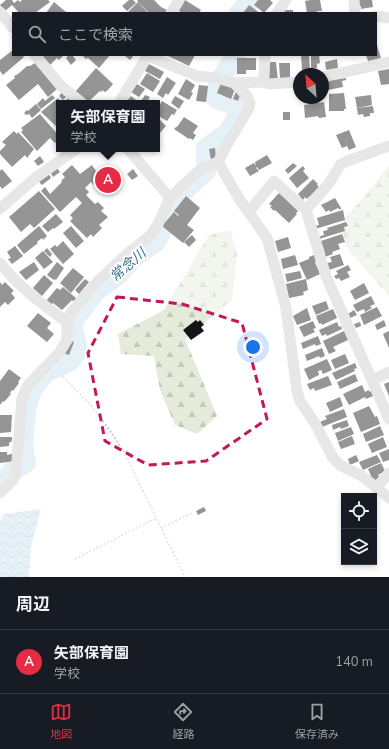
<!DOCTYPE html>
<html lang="ja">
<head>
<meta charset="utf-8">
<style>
  :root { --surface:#171b24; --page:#20242c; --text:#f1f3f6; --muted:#9ea1a6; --line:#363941; --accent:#e62c45 }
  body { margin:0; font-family:"Nunito Sans","Noto Sans JP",sans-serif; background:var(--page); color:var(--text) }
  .controls { position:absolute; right:12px; bottom:12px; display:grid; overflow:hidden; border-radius:0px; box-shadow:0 2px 6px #0003 }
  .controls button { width:36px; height:36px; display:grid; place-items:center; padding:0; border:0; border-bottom:1px solid var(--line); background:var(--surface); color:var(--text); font:20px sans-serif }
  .compass { position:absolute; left:293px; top:68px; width:36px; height:36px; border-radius:50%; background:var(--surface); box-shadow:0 2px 6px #0003; rotate:334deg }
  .you { position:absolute; left:253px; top:347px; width:14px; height:14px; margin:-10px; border:3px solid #fff; border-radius:50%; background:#1a73e8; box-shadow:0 0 0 6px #1a73e833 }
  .badge { display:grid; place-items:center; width:26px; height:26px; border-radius:50%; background:var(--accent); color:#fff; font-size:13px; font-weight:700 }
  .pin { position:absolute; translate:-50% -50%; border:2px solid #fff; box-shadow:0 1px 4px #0006 }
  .popup { position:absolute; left:56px; top:100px; width:104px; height:52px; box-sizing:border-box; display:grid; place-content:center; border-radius:0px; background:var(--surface); filter:drop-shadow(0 1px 3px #0005); font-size:13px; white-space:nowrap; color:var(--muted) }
  .popup b { font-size:15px; color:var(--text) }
  .popup::after { content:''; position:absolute; left:50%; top:100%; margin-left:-8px; border:8px solid transparent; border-top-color:var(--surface) }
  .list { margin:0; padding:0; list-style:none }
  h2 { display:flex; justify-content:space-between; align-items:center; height:52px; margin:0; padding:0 16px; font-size:17px }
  h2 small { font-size:13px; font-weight:400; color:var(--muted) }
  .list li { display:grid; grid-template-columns:26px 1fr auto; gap:12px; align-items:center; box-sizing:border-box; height:64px; padding:0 16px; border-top:1px solid var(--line) }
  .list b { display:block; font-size:15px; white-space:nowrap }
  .list p { margin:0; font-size:13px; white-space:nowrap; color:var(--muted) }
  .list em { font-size:13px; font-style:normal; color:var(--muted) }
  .icon { flex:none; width:22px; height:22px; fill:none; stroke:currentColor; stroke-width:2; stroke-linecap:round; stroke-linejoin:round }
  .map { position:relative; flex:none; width:389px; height:577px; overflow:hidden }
  .search { position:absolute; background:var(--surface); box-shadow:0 2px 6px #0003; left:12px; right:12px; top:12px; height:44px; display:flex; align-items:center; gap:10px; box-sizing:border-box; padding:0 14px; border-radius:0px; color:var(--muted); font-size:15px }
  .sheet { height:116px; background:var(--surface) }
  nav { display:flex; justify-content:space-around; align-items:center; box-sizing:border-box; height:56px; border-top:1px solid var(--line); background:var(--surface); font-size:11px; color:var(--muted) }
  nav a { display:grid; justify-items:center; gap:2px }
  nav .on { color:var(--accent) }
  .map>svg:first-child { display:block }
</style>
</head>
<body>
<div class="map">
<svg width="389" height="577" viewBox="0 0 389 577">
  <defs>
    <pattern id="forest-firs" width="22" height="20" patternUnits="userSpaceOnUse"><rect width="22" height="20" fill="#e4ebda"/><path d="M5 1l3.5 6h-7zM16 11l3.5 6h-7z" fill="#c4cabb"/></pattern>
    <pattern id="water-waves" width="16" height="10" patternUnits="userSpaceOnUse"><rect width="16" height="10" fill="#c5dfeb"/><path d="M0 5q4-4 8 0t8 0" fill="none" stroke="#aac0ca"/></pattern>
  </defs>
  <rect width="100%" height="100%" fill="#fff"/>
  <!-- forest -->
  <g fill="url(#forest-firs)">
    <path d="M 389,165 L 389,296 L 352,254 L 341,238 L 342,222 L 368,192 Z"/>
    <path d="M 230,230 L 237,253 L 232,300 L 185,339 L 217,416 L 197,434 L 175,425 L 160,390 L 154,356 L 121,354 L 118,334 L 164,310 L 209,235 Z"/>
  </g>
  <!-- water -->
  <path fill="url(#water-waves)" d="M 41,509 L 31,546 L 29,577 L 0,577 L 0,522 L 3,514 Z"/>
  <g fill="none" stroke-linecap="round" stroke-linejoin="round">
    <!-- river -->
    <g stroke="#c5dfeb" stroke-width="20">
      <path d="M 239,13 L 250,0"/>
      <path d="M 0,484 L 12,471 L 26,463 L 23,446 L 26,410 L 29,399 L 32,390 L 45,373 L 69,362 L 75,355 L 77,349 L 77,345 L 72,327 L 75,319 L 96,291 L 117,276 L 132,259 L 156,242 L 176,202 L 182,193 L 206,171 L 206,148 L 228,132 L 240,112 L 240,107 L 217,99 L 214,96 L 219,82 L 236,55"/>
    </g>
  </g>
  <!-- building -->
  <g fill="#141414">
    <path d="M 6,0 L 12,0 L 14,3 L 18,0 L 20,2 L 22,0 L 48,0 L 50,2 L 35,13 L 19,13 L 12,5 L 5,11 L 0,5 Z"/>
    <path d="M 129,0 L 133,0 L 136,3 L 127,11 L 122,6 Z"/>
    <path d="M 138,0 L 154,0 L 161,7 L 167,10 L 166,13 L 149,13 L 137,1 Z"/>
    <path d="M 185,0 L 201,10 L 199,13 L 182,13 L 178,10 Z"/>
    <path d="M 258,0 L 270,0 L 273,3 L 264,13 L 254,5 Z"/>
    <path d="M 311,0 L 320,0 L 322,11 L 317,11 L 317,13 L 307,13 L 305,1 Z"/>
    <path d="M 359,0 L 372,0 L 373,7 L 361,9 L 361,6 L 359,7 Z"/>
    <path d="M 54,2 L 66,12 L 65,13 L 46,13 Z"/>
    <path d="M 138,2 L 148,13 L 127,13 Z"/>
    <path d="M 249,5 L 260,13 L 243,13 Z"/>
    <rect x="283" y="10" width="10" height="3"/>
    <path d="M 376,42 L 381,58 L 368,61 L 366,55 L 376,55 Z"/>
    <path d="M 13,50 L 13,55 L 22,55 L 24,57 L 3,75 L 0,71 L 0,60 Z"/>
    <path d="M 42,55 L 62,55 L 63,56 L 59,60 L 57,58 L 50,65 Z"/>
    <path d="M 69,55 L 72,55 L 76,60 L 71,65 L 66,58 Z"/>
    <path d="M 84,55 L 110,55 L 99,68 L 88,58 L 86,59 L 83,56 Z"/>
    <path d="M 124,55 L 134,55 L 130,60 Z"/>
    <path d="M 166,55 L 195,55 L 189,66 Z"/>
    <path d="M 301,55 L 309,55 L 310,70 L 302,70 Z"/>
    <path d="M 311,55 L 319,55 L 320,63 L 317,64 L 317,68 L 311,69 Z"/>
    <path d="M 237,58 L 256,58 L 256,70 L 246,70 L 246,74 L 237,74 Z"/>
    <path d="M 337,59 L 338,68 L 326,70 L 325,62 Z"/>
    <path d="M 268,62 L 276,62 L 278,81 L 269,82 Z"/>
    <path d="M 35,63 L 57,89 L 48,97 L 38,84 L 19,100 L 6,85 L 15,78 L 14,76 L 18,74 L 27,66 L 30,66 Z"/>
    <path d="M 279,63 L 290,63 L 290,80 L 280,78 Z"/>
    <path d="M 149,64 L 164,72 L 160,79 L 145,71 Z"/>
    <path d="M 96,68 L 113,84 L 107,91 L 104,92 L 103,90 L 101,92 L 100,91 L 87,103 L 75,92 Z"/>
    <path d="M 389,69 L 389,84 L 381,85 L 378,71 Z"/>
    <path d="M 147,73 L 160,81 L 153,92 L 140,84 Z"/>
    <path d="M 167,77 L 176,83 L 168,95 L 166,93 L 163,98 L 157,94 Z"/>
    <path d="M 346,78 L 346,80 L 342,81 L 343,87 L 328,90 L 326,81 Z"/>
    <path d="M 186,79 L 195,85 L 191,92 L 193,93 L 189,100 L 178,94 Z"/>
    <path d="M 221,83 L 235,89 L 231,99 L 217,93 Z"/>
    <path d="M 137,84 L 145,89 L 139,97 L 131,92 Z"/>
    <path d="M 199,85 L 208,86 L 206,102 L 196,101 Z"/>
    <path d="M 236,91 L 241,93 L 238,101 L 233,99 Z"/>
    <path d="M 62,92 L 67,96 L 63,100 L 59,96 Z"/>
    <path d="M 344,93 L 346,109 L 344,109 L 344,111 L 329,111 L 329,94 Z"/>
    <path d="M 52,95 L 55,98 L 41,109 L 37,104 L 43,98 L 45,101 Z"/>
    <path d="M 145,95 L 150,97 L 146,103 L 141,101 Z"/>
    <path d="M 371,95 L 372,105 L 357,108 L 355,97 Z"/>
    <path d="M 131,96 L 140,103 L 125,103 Z"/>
    <path d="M 175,96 L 184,101 L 179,109 L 171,103 Z"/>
    <path d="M 58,98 L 63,103 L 68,98 L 74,103 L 59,103 L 59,129 L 41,112 Z"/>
    <path d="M 303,98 L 321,98 L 321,101 L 304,103 Z"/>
    <path d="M 162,101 L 177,110 L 174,115 L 172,114 L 167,121 L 157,115 L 157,105 L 159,106 Z"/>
    <path d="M 324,102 L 326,117 L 319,118 L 318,116 L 305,118 L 304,105 Z"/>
    <path d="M 36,104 L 41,110 L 32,118 L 29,114 L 26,115 L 24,113 L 27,110 L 28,111 Z"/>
    <path d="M 373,106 L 374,113 L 370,113 L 370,116 L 364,117 L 363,114 L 358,115 L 357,108 Z"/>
    <rect x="283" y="112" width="7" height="8"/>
    <path d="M 40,114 L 59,136 L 59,144 L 57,142 L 55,143 L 50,138 L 37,151 L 21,132 L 23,130 L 21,128 Z"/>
    <path d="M 157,117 L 166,126 L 158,135 L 157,134 Z"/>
    <path d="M 184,117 L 198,126 L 193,133 L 196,135 L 193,140 L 190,138 L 189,139 L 174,129 L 176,127 L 177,127 Z"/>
    <path d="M 349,130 L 356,147 L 349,150 L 347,146 L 342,148 L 336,135 Z"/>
    <path d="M 14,131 L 17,134 L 18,132 L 34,149 L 27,158 L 25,155 L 12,167 L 0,154 L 0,151 L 6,145 L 2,142 Z"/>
    <path d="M 215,148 L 216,159 L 211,160 L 209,149 Z"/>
    <path d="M 267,155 L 272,163 L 259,170 L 257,167 L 256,168 L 259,171 L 250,176 L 245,168 L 254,163 L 256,166 L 255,162 Z"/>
    <path d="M 40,156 L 44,162 L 38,166 L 34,161 Z"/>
    <path d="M 293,163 L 297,166 L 288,174 L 285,170 Z"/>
    <path d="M 72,165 L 80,174 L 92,165 L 96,171 L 97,171 L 100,173 L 92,181 L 98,176 L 104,183 L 97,189 L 91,182 L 85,188 L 89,192 L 86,195 L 95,204 L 98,202 L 104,208 L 101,211 L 108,217 L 99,225 L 102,228 L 93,237 L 91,234 L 87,238 L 70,221 L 73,218 L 70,215 L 82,203 L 76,197 L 60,212 L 41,191 L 45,187 L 50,194 L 62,182 L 61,181 L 65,177 L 62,174 Z"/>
    <path d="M 303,166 L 305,169 L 303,171 L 309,178 L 297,188 L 289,178 Z"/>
    <path d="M 57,168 L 60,172 L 53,177 L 51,173 Z"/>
    <path d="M 2,169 L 12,181 L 2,189 L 0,186 L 0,171 Z"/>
    <path d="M 133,169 L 138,176 L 132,180 L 127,174 Z"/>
    <path d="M 49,174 L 51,178 L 42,185 L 39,182 Z"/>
    <path d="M 313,179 L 318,184 L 317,185 L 319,187 L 307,199 L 305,197 L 303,200 L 298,194 Z"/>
    <path d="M 39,191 L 55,209 L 34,228 L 30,224 L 21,232 L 9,217 Z"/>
    <path d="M 279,193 L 298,211 L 296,213 L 297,214 L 289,223 L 275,210 L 274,211 L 270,207 L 272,206 L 269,204 Z"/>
    <path d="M 186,196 L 200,208 L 187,225 L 194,230 L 183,243 L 162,226 L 174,212 L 178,216 L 179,215 L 174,211 Z"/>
    <path d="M 335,198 L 341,208 L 340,210 L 338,208 L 330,212 L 329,210 L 326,212 L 321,205 Z"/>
    <path d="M 343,210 L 345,220 L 315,229 L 314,226 L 319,225 L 317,218 Z"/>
    <path d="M 56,214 L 63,222 L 54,229 L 53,228 L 48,232 L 42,226 Z"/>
    <path d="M 346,222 L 348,226 L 344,227 L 345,231 L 319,239 L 318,237 L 324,235 L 323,231 L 328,230 L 327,228 Z"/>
    <path d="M 39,226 L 47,236 L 43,240 L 42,238 L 37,242 L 38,243 L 24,254 L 17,245 Z"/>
    <path d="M 71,226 L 84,241 L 76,248 L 63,233 Z"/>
    <path d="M 342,234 L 345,242 L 338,244 L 340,249 L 332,252 L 333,254 L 325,257 L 324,253 L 325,253 L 321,241 Z"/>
    <path d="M 192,235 L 196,240 L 189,247 L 184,242 Z"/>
    <path d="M 288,237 L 291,248 L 278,252 L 275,241 Z"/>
    <path d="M 63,241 L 74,254 L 63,264 L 50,249 L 55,245 L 57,247 Z"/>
    <path d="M 15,246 L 23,256 L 12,264 L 8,259 L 11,258 L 7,252 Z"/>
    <path d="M 47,248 L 52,254 L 50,257 L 44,251 Z"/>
    <path d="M 43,251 L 53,262 L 44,269 L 35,258 Z"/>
    <path d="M 340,254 L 344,265 L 329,270 L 327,263 L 332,262 L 330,257 Z"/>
    <path d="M 295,255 L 298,265 L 283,269 L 281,259 Z"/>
    <path d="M 314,255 L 316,261 L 315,262 L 320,274 L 307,280 L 299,263 L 309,259 L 309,257 Z"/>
    <path d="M 34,262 L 39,270 L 26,280 L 19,272 Z"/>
    <path d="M 57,262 L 64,268 L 56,280 L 55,279 L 54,280 L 47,275 Z"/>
    <path d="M 348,265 L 351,270 L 347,272 L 350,277 L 341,281 L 339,278 L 336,279 L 334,276 L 338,274 L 336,271 Z"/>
    <path d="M 73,268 L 84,277 L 71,293 L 60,283 Z"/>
    <path d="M 300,271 L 302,278 L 287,282 L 285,274 Z"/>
    <path d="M 44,275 L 53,283 L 42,296 L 33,288 Z"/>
    <path d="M 85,279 L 89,282 L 79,294 L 75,290 Z"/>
    <path d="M 306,279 L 308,290 L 303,292 L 304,295 L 289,298 L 286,284 Z"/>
    <path d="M 0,282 L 2,285 L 5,282 L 14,291 L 11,293 L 15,298 L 8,305 L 5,302 L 0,307 Z"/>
    <path d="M 364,283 L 369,293 L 355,300 L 350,291 Z"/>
    <path d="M 63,287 L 76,298 L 74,302 L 72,300 L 62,310 L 53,303 L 51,305 L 46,301 L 57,288 L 60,290 Z"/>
    <path d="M 371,296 L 375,304 L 370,306 L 372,308 L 365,312 L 364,309 L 357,312 L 353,305 Z"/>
    <path d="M 326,301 L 329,309 L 316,315 L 312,306 Z"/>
    <path d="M 377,307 L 382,316 L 364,325 L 360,315 Z"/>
    <path d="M 307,308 L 311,320 L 297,325 L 293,316 Z"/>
    <path d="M 333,309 L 337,318 L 322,325 L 321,323 L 319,324 L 316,316 Z"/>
    <path d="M 354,310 L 357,315 L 350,318 L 348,314 Z"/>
    <path d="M 38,313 L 51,323 L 47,328 L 54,334 L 47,342 L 27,326 Z"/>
    <path d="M 196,320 L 198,322 L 200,320 L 204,325 L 201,327 L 204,331 L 191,340 L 183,330 Z"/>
    <path d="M 384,320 L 386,326 L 377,330 L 375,325 Z"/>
    <path d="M 313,321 L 316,328 L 313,329 L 315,332 L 304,337 L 299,327 Z"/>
    <path d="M 337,322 L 339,327 L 341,326 L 342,329 L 327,336 L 326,334 L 322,336 L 319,330 Z"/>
    <path d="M 360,322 L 361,326 L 356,328 L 354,324 Z"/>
    <path d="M 344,331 L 348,340 L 333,347 L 336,351 L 329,354 L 323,341 Z"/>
    <path d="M 389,331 L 389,348 L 383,334 Z"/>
    <path d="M 318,336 L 321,344 L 316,346 L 315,344 L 303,349 L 301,343 Z"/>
    <path d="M 69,340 L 74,342 L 69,355 L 64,353 Z"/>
    <path d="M 322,348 L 325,356 L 320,358 L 319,356 L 307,361 L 305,355 Z"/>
    <path d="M 345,354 L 349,363 L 335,369 L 331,360 Z"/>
    <path d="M 327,359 L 332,370 L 323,374 L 321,370 L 318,371 L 319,375 L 309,380 L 304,369 Z"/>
    <path d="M 355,363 L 357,368 L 354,369 L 355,371 L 336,380 L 332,373 Z"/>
    <path d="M 9,369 L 21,378 L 18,382 L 19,383 L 13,391 L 12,390 L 10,393 L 11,394 L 4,402 L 3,401 L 0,405 L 0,381 Z"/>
    <path d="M 355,374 L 358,381 L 340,389 L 337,382 Z"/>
    <path d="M 328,376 L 332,385 L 315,391 L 314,388 L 310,390 L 307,384 Z"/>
    <path d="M 389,382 L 389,396 L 384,384 Z"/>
    <path d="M 362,385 L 365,392 L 369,390 L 369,392 L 371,391 L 373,396 L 366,399 L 365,397 L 349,405 L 343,394 Z"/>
    <path d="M 340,397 L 343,406 L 330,412 L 326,403 Z"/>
    <path d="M 369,406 L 375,417 L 377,416 L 380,424 L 361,432 L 353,413 Z"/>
    <path d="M 344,409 L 347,417 L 322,427 L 320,422 L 327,419 L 325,416 Z"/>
    <path d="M 0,415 L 12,415 L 11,432 L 0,433 Z"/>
    <path d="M 347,420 L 349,426 L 341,429 L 340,427 L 333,430 L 332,425 Z"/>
    <path d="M 380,426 L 384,435 L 366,442 L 363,434 Z"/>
    <path d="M 351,427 L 354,434 L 338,441 L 335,433 Z"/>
    <path d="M 352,436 L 355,444 L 341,449 L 338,442 Z"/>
    <path d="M 0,437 L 12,437 L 12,441 L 9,443 L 9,446 L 0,447 Z"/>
    <path d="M 383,437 L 387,447 L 372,453 L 368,444 Z"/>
    <path d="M 389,449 L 389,460 L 383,462 L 379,453 Z"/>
    <path d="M 0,452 L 7,452 L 7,455 L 15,453 L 15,461 L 0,463 Z"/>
    <path d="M 356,455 L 359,461 L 350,465 L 348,459 Z"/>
    <path d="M 377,455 L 381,462 L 363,470 L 359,462 Z"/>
    <path d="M 381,463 L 385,471 L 378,475 L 380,478 L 373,481 L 368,469 Z"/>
    <path d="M 204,507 L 206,511 L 198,515 L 196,511 Z"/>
  </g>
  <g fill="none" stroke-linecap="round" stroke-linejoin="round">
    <!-- path -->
    <g stroke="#cacaca" stroke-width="2" stroke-dasharray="2 2" stroke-linecap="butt">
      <path d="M 57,371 L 90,404 L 113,435 L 125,454 L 185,577"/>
      <path d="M 161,528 L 192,513"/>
      <path d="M 75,559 L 156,518"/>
    </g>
    <!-- street -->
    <g stroke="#cacaca" stroke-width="11">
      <path d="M 354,0 L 355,13"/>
      <path d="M 0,12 L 13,28"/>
      <path d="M 171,13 L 179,0"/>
      <path d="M 277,13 L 286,0"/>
      <path d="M 376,16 L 389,18"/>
      <path d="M 35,55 L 60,85 L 82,103"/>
      <path d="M 323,77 L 389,62"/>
      <path d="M 261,82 L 269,84 L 299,82"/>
      <path d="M 234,83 L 261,82 L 264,77 L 265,55"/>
      <path d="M 119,103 L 148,55"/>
      <path d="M 128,149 L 170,198"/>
      <path d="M 218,162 L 240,200 L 267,238 L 286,308 L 297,391 L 300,401 L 316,425 L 333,458 L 340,465 L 362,476 L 389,498"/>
      <path d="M 0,209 L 34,179 L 76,149"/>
      <path d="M 306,210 L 330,182 L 340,165 L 347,161 L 389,146"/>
      <path d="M 249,212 L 274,181 L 306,210 L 326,276 L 389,419"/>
      <path d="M 0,263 C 19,287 42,304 67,322"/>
      <path d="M 373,380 L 389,372"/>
      <path d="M 376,488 L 389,473"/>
      <path d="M 0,493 L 13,480 L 16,473 L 22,398 L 28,385 L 59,353 L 67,340 L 67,322 L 72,311 L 99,280 L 128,253 L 151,235 L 158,224 L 170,198 L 182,186 L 201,169 L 218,162 L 228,143 L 249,108 L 250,103 L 247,96 L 234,83 L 217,78 L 197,76 L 148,56"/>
    </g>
  </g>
  <!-- marked area -->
  <path d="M0 0H389V577H0ZM 117,297 L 182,304 L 242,323 L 267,419 L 206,461 L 148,465 L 105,441 L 88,353 Z" fill="#fff" fill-opacity=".55" fill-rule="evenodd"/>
  <path fill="none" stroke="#c2185b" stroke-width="3" stroke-dasharray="8 5" stroke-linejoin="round" d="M 117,297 L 182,304 L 242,323 L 267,419 L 206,461 L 148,465 L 105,441 L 88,353 Z"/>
  <g text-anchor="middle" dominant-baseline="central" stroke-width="4" stroke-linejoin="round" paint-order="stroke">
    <!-- water labels -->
    <g font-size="14" font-style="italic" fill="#3b738f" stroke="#fff">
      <text transform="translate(128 265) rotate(-41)">常念川</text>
    </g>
  </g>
</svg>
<div class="controls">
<button><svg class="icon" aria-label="locate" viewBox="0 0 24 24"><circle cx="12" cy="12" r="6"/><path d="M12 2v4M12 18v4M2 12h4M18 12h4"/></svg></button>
<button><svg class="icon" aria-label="layers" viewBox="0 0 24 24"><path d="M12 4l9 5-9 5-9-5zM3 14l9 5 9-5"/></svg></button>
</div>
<svg class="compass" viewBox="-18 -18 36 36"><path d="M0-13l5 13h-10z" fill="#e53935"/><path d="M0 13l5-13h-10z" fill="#9ea1a6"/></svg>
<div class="you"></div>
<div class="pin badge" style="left:108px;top:180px">A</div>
<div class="popup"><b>矢部保育園</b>学校</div>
<div class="search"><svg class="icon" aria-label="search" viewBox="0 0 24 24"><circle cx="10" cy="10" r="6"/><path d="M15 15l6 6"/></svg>ここで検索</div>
</div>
<section class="sheet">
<h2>周辺<small></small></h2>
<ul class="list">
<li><span class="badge">A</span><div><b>矢部保育園</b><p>学校</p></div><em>140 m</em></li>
</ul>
</section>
<nav>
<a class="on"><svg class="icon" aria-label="map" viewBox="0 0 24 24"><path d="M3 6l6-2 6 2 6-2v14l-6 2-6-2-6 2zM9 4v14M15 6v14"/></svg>地図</a>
<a><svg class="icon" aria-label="directions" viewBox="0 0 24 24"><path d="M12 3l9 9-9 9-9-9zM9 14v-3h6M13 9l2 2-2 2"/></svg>経路</a>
<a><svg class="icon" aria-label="saved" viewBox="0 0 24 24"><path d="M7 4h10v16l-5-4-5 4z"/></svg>保存済み</a>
</nav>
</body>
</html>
